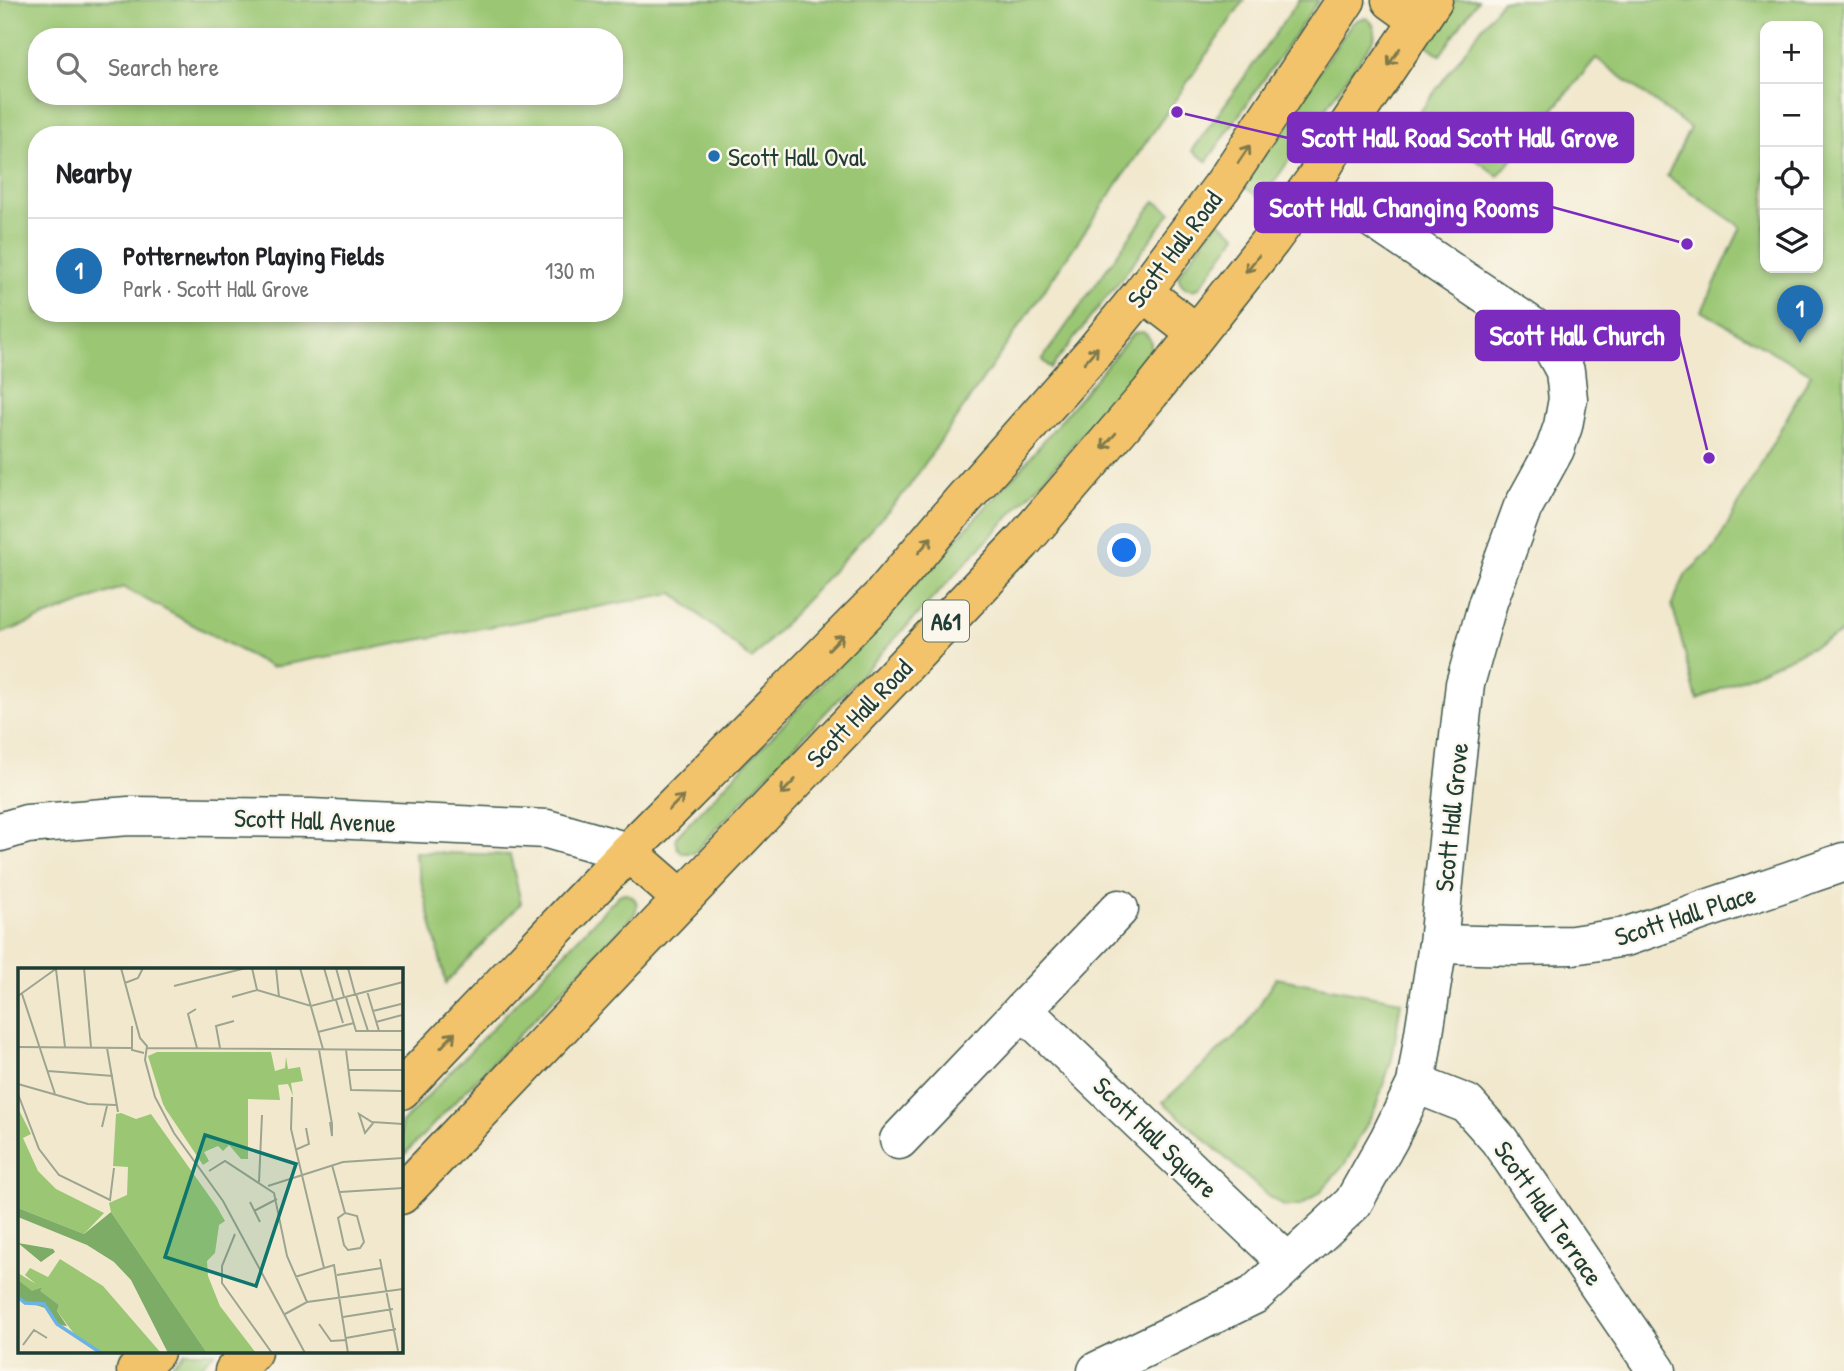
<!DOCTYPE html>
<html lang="en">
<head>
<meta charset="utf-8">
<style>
  :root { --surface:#fff; --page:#f2f2f2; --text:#202124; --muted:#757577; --line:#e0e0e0; --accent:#1f6fb2 }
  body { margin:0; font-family:"Patrick Hand",sans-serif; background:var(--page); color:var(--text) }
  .controls { position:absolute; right:21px; top:21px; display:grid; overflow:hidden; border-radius:14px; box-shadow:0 4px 10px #0003 }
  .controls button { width:63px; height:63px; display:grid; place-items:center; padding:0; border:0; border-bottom:2px solid var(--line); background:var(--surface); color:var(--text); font:35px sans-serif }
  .you { position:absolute; left:1125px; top:551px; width:24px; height:24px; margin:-18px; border:5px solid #fff; border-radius:50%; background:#1a73e8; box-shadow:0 0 0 10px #1a73e833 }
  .badge { display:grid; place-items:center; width:46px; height:46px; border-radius:50%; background:var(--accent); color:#fff; font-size:23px; font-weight:700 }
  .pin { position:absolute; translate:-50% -58px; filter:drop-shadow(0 2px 4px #0008) }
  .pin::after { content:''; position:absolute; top:37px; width:24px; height:21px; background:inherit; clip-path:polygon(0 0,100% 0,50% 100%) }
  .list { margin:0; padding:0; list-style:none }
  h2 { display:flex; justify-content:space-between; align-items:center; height:91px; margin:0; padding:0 28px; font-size:30px }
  h2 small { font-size:23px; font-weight:400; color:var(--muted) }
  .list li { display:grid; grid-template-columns:46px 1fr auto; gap:21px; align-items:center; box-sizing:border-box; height:105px; padding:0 28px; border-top:2px solid var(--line) }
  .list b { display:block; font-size:26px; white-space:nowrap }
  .list p { margin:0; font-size:23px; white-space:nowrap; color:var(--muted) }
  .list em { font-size:23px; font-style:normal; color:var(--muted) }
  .icon { flex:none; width:38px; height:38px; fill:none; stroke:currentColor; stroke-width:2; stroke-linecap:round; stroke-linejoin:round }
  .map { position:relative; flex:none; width:1844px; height:1371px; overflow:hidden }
  .search { position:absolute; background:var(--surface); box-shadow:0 4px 10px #0003; left:28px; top:28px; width:595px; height:77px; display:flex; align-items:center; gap:18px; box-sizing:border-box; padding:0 24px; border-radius:28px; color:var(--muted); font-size:26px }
  .panel { position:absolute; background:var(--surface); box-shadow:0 4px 10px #0003; left:28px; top:126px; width:595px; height:196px; border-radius:28px }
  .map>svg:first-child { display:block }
</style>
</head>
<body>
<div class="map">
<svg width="1844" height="1371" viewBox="0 0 1844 1371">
  <rect width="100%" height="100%" fill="#fbf7ec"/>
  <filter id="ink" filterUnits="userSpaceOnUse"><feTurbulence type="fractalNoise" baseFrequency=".0143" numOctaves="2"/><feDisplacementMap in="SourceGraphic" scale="14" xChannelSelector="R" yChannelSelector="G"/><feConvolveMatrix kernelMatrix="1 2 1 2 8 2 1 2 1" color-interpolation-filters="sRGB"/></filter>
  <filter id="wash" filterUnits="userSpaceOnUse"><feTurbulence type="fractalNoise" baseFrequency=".00686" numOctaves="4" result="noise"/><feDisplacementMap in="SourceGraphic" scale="28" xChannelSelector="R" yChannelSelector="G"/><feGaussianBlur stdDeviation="1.57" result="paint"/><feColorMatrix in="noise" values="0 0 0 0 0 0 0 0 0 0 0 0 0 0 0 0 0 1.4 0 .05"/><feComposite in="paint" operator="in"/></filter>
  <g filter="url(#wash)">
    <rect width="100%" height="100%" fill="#f1e8ce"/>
    <!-- green -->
    <g fill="#9bc775" stroke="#5d8254" stroke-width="2" fill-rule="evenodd">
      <path d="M 0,0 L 1244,0 L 906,491 L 752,659 L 673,593 L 271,667 L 123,587 L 0,634 ZM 37,37 L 614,37 L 614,96 L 37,96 ZM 37,135 L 614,135 L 614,313 L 37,313 Z"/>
      <path d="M 1299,0 L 1319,0 L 1207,161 L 1192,151 Z"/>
      <path d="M 1454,0 L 1478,0 L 1440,55 L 1424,43 Z"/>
      <path d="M 1502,0 L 1844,0 L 1844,632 L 1697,700 L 1672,604 L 1686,574 L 1715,547 L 1811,374 L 1702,311 L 1741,227 L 1667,176 L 1690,128 L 1596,58 L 1498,176 L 1417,116 ZM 1765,26 L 1818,26 L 1818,268 L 1765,268 Z"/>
      <path d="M 1367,18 C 1375,25 1376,30 1374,39 L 1262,199 L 1242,186 L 1351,24 L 1359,19 Z"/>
      <path d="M 1155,201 L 1171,212 L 1124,275 L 1051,368 L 1042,360 Z"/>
      <path d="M 1218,221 L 1237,235 L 1199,288 C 1189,292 1181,287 1178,276 Z"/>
      <path d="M 1143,332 C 1150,336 1152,341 1151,349 L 1129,380 L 1036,488 L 694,853 L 682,853 C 676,848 675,844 676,837 L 852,652 L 1017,473 L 1129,338 L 1135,333 Z"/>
      <path d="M 414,852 L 510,855 L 521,903 L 446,983 Z"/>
      <path d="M 624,893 C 636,897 640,903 634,915 L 401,1158 L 401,1124 L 619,895 Z"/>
      <path d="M 1276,978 L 1401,1001 L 1392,1059 L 1375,1109 L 1345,1164 L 1320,1192 L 1300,1206 L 1284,1206 L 1269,1197 L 1163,1102 L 1246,1026 Z"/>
      <path d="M 185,1352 L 215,1352 L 196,1371 L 166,1371 Z"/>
    </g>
  </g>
  <g filter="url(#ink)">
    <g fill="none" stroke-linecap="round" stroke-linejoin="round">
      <!-- minor casing -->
      <g stroke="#3e574b" stroke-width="41">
        <g id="minor">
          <path d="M 0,832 L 27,824 L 129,816 L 310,818 L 547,829 L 628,852"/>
          <path d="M 1438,944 L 1517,946 L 1573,945 L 1625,937 L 1844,862"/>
          <path d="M 1023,1010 L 1288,1263"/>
          <path d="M 1416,1084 L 1467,1104 L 1499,1140 L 1657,1371"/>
          <path d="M 899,1140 L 1119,909"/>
          <path d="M 1097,1371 L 1254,1295 L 1353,1203 L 1389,1139 L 1416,1084 L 1438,944 L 1453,790 L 1465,684 L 1488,602 L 1522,509 L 1555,449 L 1563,426 L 1568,399 L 1565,371 L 1552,347 L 1533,327 L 1373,219"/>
        </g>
      </g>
      <!-- trunk casing -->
      <g stroke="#3e574b" stroke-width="41">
        <g id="trunk">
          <path d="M 1391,0 L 1419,20"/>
          <path d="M 1143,292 L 1196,333"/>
          <path d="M 628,852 L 682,899"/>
          <path d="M 401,1090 L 628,852 L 881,597 L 963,500 L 1093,353 L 1143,292 L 1223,185 L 1346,0"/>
          <path d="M 401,1195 L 1022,542 L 1150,393 L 1271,240 L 1314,181 L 1340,138 L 1433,0"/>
          <path d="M 136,1371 L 155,1352"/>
          <path d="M 234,1371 L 252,1352"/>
        </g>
      </g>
      <!-- minor -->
      <use href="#minor" stroke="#fff" stroke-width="38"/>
      <!-- trunk -->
      <use href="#trunk" stroke="#f2c36a" stroke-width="38"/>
    </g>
    <!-- one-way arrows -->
    <defs><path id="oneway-shaft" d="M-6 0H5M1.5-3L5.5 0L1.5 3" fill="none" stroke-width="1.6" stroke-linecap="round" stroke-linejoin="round" transform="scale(1.75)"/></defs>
    <g stroke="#7e794c">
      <use href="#oneway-shaft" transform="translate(1394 57) rotate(124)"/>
      <use href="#oneway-shaft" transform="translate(1244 154) rotate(-56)"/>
      <use href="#oneway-shaft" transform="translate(1252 264) rotate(129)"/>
      <use href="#oneway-shaft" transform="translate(1091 355) rotate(-49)"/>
      <use href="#oneway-shaft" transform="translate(1109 441) rotate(131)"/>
      <use href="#oneway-shaft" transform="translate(925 545) rotate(-50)"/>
      <use href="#oneway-shaft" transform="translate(836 642) rotate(-45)"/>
      <use href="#oneway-shaft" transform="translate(788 787) rotate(134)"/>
      <use href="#oneway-shaft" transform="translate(676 803) rotate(-45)"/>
      <use href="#oneway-shaft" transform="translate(448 1040) rotate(-47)"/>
    </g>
  </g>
  <!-- markers -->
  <circle fill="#1f6fb2" stroke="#fbf7ec" stroke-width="2.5" cx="714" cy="156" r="7"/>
  <g text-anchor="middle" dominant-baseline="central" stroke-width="5" stroke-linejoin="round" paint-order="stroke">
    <!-- shield labels -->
    <rect fill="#fbf7ec" stroke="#61756b" stroke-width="2" x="923" y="600.5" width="46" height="41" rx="5"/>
    <g font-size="24" font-weight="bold" fill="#1f3d34">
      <text x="946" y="621">A61</text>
    </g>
    <!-- poi labels -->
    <g font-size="26" fill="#1f3d34" stroke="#fbf7ec" text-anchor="start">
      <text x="728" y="156">Scott Hall Oval</text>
    </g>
    <!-- street labels -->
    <g font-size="26" fill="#1f3d34" stroke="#fbf7ec">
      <text transform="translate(1174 249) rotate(-53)">Scott Hall Road</text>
      <text transform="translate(859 713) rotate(-46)">Scott Hall Road</text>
      <text transform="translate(1451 817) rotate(-84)">Scott Hall Grove</text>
      <text transform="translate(315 820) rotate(2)">Scott Hall Avenue</text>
      <text transform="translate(1685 915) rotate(-18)">Scott Hall Place</text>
      <text transform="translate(1156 1137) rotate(44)">Scott Hall Square</text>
      <text transform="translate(1549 1213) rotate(55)">Scott Hall Terrace</text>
    </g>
  </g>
  <!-- overview -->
  <g transform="translate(18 968)">
    <rect width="385" height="385" fill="#f1e8ce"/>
    <path d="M 139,84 L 253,84 L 257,103 L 267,100 L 268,89 L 270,101 L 282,99 L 285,113 L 273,115 L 275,128 L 270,116 L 260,117 L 262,132 L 230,131 L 230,191 L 223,191 L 211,177 L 205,183 L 200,178 L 186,184 L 191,193 L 185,197 L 147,140 L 167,177 L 145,136 L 130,88 ZM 0,140 L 13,166 L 5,170 L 20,203 L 38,221 L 86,245 L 66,266 L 0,240 ZM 103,145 L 118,151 L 133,146 L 199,239 L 207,253 L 201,257 L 197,285 L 189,293 L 190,308 L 202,338 L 238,385 L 189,385 L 93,244 L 91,235 L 109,227 L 110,199 L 95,198 L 98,146 ZM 42,291 L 85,318 L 143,385 L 84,385 L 60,371 L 39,343 L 41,337 L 21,323 L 23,319 L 14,324 L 0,312 L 0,305 L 18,316 L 7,307 L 12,300 L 30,309 Z" fill="#9bc775"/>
    <path d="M 0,240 L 66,266 L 93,244 L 189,385 L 150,385 L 113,312 L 96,294 L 69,277 L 0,249 ZM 0,275 L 35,281 L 37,284 L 23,294 ZM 0,312 L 14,323 L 24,319 L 22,323 L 41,337 L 39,343 L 49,358 L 40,357 L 27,340 L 0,331 Z" fill="#7cac66"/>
    <path fill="none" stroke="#6cb3e3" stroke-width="3.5" d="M 0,329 L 7,335 L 26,336 L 39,356 L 83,385"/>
    <path fill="none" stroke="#9da490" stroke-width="2" d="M 66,0 L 73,79M 103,0 L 122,70 L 129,78 L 127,92 L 137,129 L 156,165 L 205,233 L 287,385M 234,0 L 239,22 L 293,38 L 385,14M 258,0 L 261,29M 282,0 L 305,81M 306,0 L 315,31M 318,0 L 326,29M 330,0 L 337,26M 38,1 L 47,79M 107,15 L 120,10 L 125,0M 156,18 L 228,0M 349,23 L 361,63M 4,26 L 37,126M 338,26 L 350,63M 385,26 L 385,89M 0,28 L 39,0M 214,29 L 239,22M 328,29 L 338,63 L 384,63M 318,32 L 325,55M 178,41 L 170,46 L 179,80M 355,43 L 383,36M 358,54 L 384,47M 114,58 L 114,82 L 126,85M 300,64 L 336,55M 0,79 L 113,80M 89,80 L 100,144M 129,80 L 385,82M 202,80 L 198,58 L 216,53M 301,82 L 314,156 L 314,168 L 312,154M 328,82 L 333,122 L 385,123M 331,102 L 385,102M 30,103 L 95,108M 0,116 L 70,136 L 98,137M 0,126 L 21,181 L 41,207 L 92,232 L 96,200M 274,129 L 273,161 L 306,300M 356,154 L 347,165 L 341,146 L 354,154 L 385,156M 84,159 L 89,138M 277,182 L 291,176 L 288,160M 314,197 L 327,245 L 339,248 L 346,274 L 342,280 L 330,282 L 326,277 L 320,250 L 327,245M 191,203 L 207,193 L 256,225 L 269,288 L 289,334M 241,214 L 244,147M 250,218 L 325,194 L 385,190M 322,224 L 385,220M 232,234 L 242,254M 236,243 L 259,231M 217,266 L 204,298 L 204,315 L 254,385M 362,291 L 380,383M 319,307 L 364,300M 277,309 L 316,297 L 330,385M 267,346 L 289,334 L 385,321M 325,349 L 375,341M 301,356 L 313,373 L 329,372M 328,370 L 378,361M 5,377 L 16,362 L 29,370M 363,385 L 385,384"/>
    <path fill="#0f766e" fill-opacity="0.15" stroke="#0f766e" stroke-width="3.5" d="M 187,167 L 278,196 L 238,318 L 147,289 Z"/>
    <rect width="385" height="385" fill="none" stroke="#1f3d34" stroke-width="3.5"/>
  </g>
  <!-- callouts -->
  <path fill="none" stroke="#7b2cbf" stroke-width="2.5" d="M1177 112L1288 138M1687 244L1552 207M1709 458L1679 336"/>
  <g fill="#7b2cbf" stroke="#fbf7ec" stroke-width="2.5">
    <circle cx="1177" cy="112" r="7"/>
    <circle cx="1687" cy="244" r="7"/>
    <circle cx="1709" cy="458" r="7"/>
  </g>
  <g fill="#7b2cbf" stroke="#7b2cbf" stroke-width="2.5">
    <rect x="1288" y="113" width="345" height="49" rx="7"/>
    <rect x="1255" y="183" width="297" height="49" rx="7"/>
    <rect x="1476" y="311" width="203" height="49" rx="7"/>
  </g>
  <g font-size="28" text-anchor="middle" font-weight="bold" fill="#fff">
    <text x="1460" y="147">Scott Hall Road Scott Hall Grove</text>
    <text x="1404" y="217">Scott Hall Changing Rooms</text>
    <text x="1577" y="345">Scott Hall Church</text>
  </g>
</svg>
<div class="controls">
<button>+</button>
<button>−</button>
<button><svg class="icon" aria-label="locate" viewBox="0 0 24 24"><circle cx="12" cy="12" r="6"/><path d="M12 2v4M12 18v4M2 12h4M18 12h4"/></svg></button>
<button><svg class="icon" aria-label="layers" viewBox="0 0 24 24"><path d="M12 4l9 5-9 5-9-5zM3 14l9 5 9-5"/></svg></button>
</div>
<div class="you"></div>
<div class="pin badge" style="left:1800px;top:343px">1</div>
<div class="search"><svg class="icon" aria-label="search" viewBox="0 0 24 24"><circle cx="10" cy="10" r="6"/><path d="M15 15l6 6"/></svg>Search here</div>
<section class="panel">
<h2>Nearby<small></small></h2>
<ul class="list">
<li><span class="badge">1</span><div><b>Potternewton Playing Fields</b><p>Park · Scott Hall Grove</p></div><em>130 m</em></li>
</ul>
</section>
</div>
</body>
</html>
